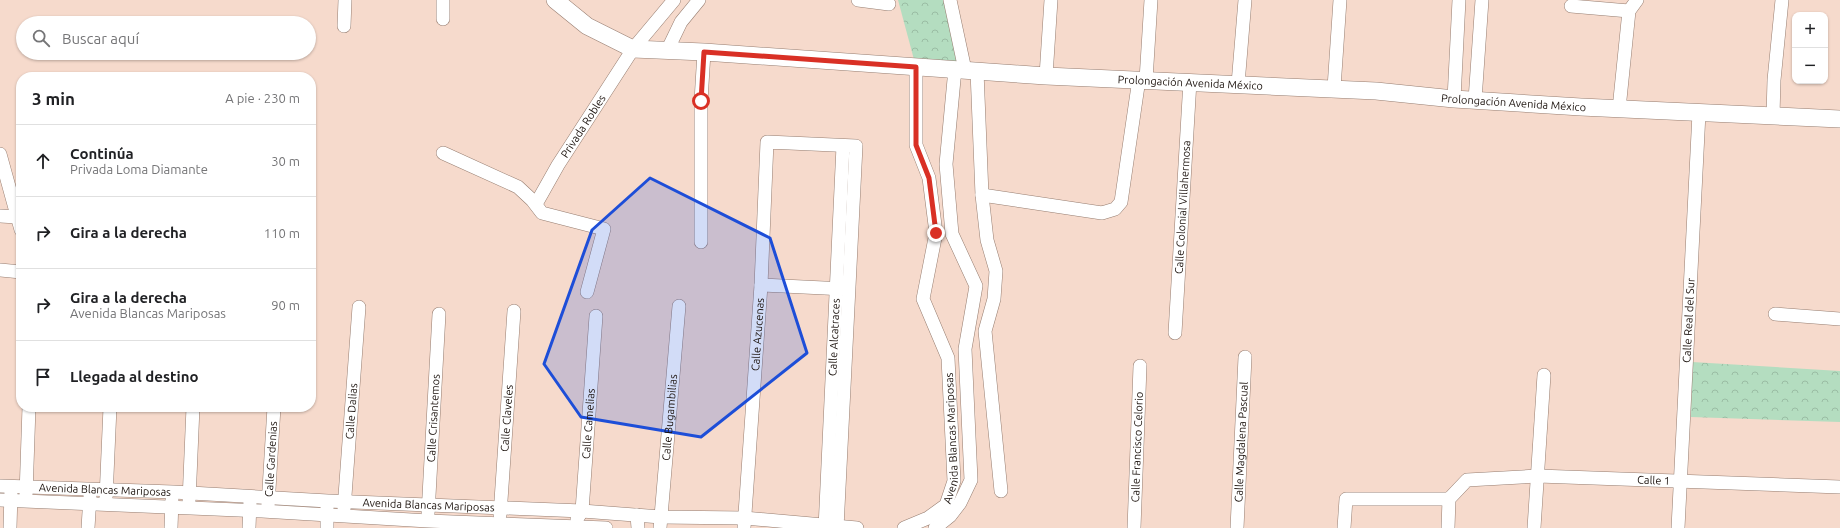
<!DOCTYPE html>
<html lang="es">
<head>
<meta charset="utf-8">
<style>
  :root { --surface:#fff; --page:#f6f6f6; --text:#202124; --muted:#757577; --line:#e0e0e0 }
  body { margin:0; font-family:Ubuntu,sans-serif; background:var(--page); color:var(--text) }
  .controls { position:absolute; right:12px; top:12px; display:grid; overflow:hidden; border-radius:8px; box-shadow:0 1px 3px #0004 }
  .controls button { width:36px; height:36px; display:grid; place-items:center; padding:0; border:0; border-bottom:1px solid var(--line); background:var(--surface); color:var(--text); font:20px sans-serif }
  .stop { position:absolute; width:12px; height:12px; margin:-9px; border:3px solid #d93025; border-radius:50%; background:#fff }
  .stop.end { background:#d93025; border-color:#fff; box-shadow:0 1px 4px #0008 }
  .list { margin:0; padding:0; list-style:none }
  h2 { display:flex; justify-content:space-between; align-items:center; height:52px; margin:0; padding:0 16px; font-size:17px }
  h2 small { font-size:13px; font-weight:400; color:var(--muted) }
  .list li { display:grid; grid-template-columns:26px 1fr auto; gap:12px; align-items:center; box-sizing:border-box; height:72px; padding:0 16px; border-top:1px solid var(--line) }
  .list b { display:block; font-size:15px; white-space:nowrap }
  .list p { margin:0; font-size:13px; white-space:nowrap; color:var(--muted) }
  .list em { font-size:13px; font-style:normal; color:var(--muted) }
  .icon { flex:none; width:22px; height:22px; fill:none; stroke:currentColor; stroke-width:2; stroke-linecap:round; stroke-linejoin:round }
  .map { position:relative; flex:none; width:1840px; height:528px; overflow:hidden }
  .search { position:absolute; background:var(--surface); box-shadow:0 1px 3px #0004; left:16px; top:16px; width:300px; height:44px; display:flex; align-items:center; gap:10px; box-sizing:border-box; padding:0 14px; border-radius:22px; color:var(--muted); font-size:15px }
  .panel { position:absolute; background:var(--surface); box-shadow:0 1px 3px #0004; left:16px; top:72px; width:300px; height:340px; border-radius:16px }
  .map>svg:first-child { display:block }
</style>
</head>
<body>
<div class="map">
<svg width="1840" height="528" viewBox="0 0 1840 528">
  <defs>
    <pattern id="park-crowns" width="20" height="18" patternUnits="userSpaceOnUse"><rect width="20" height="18" fill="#b4ddc0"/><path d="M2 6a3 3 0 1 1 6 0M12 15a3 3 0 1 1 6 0" fill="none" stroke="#9abda4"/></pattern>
  </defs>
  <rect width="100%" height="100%" fill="#f6dacc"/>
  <!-- park -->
  <g fill="url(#park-crowns)">
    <path d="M 898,0 L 950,0 L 965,70 L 916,67 Z"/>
    <path d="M 1692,362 L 1840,371 L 1840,422 L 1691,417 Z"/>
  </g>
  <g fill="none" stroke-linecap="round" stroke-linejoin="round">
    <!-- minor casing -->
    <g stroke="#967d70" stroke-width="14">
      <g id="minor">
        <path d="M 443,0 L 443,19"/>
        <path d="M 858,0 L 889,4"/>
        <path d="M 950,0 L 965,70"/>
        <path d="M 1571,6 L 1629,11"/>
        <path d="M 344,26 L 345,0"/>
        <path d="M 667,51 L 681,22 L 699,0"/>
        <path d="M 977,71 L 982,195 L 987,240 L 996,271 L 994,299 L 985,331 L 1001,491"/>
        <path d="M 1046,76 L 1051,0"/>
        <path d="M 1146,80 L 1151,0"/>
        <path d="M 1238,84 L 1245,0"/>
        <path d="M 1334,88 L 1340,0"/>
        <path d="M 1454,99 L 1459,0"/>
        <path d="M 1475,100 L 1482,0"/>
        <path d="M 1619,109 L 1629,11 L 1637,0"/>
        <path d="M 1773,115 L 1774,80 L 1782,0"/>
        <path d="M 443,153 L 518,187 L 532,200 L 542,213 L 604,229 L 587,292"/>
        <path d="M 0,154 L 21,230"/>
        <path d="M 982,195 L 1102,213 L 1115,209 L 1121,202 L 1139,79"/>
        <path id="s1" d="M 536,204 L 558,165 L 633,49 L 674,0"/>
        <path d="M 0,216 L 17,217"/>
        <path d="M 701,242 L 701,101 L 704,52"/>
        <path d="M 0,270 L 21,272"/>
        <path d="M 761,285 L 845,289"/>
        <path d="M 1775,314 L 1840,319"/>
        <path id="s2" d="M 1175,333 L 1190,81"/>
        <path id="s3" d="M 0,486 L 173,492 L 328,501 L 582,511 L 661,517 L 744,518 L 857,528"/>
        <path d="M 26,495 L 29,407"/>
        <path d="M 106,498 L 110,407"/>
        <path d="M 0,500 L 262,511 L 428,521 L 606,528"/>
        <path d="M 189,501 L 193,407"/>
        <path id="s4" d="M 268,506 L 274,407"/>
        <path id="s5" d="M 344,509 L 359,307"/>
        <path id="s6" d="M 428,514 L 439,314"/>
        <path id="s7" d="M 500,515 L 514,311"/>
        <path d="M 637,515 L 638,528"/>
        <path id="s8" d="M 577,519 L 582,511 L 596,316"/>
        <path d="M 10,528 L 11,492"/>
        <path d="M 88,528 L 90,496"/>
        <path d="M 171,528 L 172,500"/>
        <path d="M 249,528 L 250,502"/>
        <path d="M 327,528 L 327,506"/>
        <path id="s9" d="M 660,528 L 679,306"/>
        <path id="s10" d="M 744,528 L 761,285 L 767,142 L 856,146 L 837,528"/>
        <path id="s11" d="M 825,528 L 843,146"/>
        <path id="s12" d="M 904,528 L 928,518 L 946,505 L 954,481 L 948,358 L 923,299 L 936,233 L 929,178 L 916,145 L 916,67"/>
        <path d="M 935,528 L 950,516 L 960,503 L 971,480 L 965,349 L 976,286 L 952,234 L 946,164 L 955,69"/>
        <path id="s13" d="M 1134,528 L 1140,366"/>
        <path id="s14" d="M 1237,528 L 1245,357"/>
        <path d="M 1344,528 L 1346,499 L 1449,499"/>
        <path id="s15" d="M 1448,528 L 1449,499 L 1467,480 L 1538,476 L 1840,487"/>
        <path d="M 1534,528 L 1544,375"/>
        <path id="s16" d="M 1678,528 L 1699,113"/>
      </g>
    </g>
    <!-- major casing -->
    <g stroke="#967d70" stroke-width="18">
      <g id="major">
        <path id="s17" d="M 555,0 L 587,26 L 633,49 L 704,52 L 1046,76 L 1376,91 L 1454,99 L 1581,107 L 1840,119"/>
      </g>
    </g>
    <!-- minor -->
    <use href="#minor" stroke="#fff" stroke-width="13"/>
    <!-- major -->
    <use href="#major" stroke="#fff" stroke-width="17"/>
  </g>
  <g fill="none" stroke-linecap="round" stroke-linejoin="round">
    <!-- route -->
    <path stroke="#d93025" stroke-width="5" d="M 701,101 L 704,52 L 916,67 L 916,145 L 929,178 L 936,233"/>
  </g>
  <!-- marked area -->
  <path fill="#1d4ed8" fill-opacity="0.2" stroke="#1d4ed8" stroke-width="3" stroke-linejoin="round" d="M 650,178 L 770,238 L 807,353 L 701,437 L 581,417 L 544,364 L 592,230 Z"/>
  <g text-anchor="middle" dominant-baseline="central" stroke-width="4" stroke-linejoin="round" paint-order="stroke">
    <!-- street labels -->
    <g font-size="11" fill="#1c130e" stroke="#fbeae2">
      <text stroke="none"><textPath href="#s17" startOffset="651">Prolongación Avenida México</textPath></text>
      <text stroke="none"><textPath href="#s17" startOffset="975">Prolongación Avenida México</textPath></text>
      <text stroke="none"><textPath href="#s1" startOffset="91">Privada Robles</textPath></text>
      <text stroke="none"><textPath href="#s2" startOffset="126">Calle Colonial Villahermosa</textPath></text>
      <text stroke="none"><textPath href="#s16" startOffset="208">Calle Real del Sur</textPath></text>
      <text stroke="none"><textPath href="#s10" startOffset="194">Calle Azucenas</textPath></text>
      <text stroke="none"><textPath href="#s11" startOffset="191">Calle Alcatraces</textPath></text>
      <text stroke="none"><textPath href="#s5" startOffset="98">Calle Dalias</textPath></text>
      <text stroke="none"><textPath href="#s9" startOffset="111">Calle Bugambilias</textPath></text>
      <text stroke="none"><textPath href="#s6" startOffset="96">Calle Crisantemos</textPath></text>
      <text stroke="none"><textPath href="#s7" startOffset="97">Calle Claveles</textPath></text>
      <text stroke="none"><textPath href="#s8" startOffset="97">Calle Camelias</textPath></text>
      <text stroke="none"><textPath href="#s12" startOffset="116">Avenida Blancas Mariposas</textPath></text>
      <text stroke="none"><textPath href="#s14" startOffset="86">Calle Magdalena Pascual</textPath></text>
      <text stroke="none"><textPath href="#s13" startOffset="81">Calle Francisco Celorio</textPath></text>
      <text stroke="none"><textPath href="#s4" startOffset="47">Calle Gardenias</textPath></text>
      <text stroke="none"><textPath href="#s15" startOffset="242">Calle 1</textPath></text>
      <text stroke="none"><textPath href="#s3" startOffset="105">Avenida Blancas Mariposas</textPath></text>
      <text stroke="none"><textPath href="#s3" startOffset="429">Avenida Blancas Mariposas</textPath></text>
    </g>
  </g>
</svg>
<div class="controls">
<button>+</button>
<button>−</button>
</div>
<div class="stop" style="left:701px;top:101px"></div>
<div class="stop end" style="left:936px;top:233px"></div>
<div class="search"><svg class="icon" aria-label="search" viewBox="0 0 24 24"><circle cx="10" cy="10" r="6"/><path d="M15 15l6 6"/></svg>Buscar aquí</div>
<section class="panel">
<h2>3 min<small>A pie · 230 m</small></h2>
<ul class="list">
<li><svg class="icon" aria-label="ahead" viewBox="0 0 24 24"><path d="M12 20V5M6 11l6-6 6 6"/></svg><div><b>Continúa</b><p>Privada Loma Diamante</p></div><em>30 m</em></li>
<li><svg class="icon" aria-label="right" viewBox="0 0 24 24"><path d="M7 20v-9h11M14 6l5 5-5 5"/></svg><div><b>Gira a la derecha</b></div><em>110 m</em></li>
<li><svg class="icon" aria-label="right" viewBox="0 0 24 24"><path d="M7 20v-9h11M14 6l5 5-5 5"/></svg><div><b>Gira a la derecha</b><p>Avenida Blancas Mariposas</p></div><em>90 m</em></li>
<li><svg class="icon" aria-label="arrive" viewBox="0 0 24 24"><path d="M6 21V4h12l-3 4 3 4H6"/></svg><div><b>Llegada al destino</b></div></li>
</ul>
</section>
</div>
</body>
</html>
